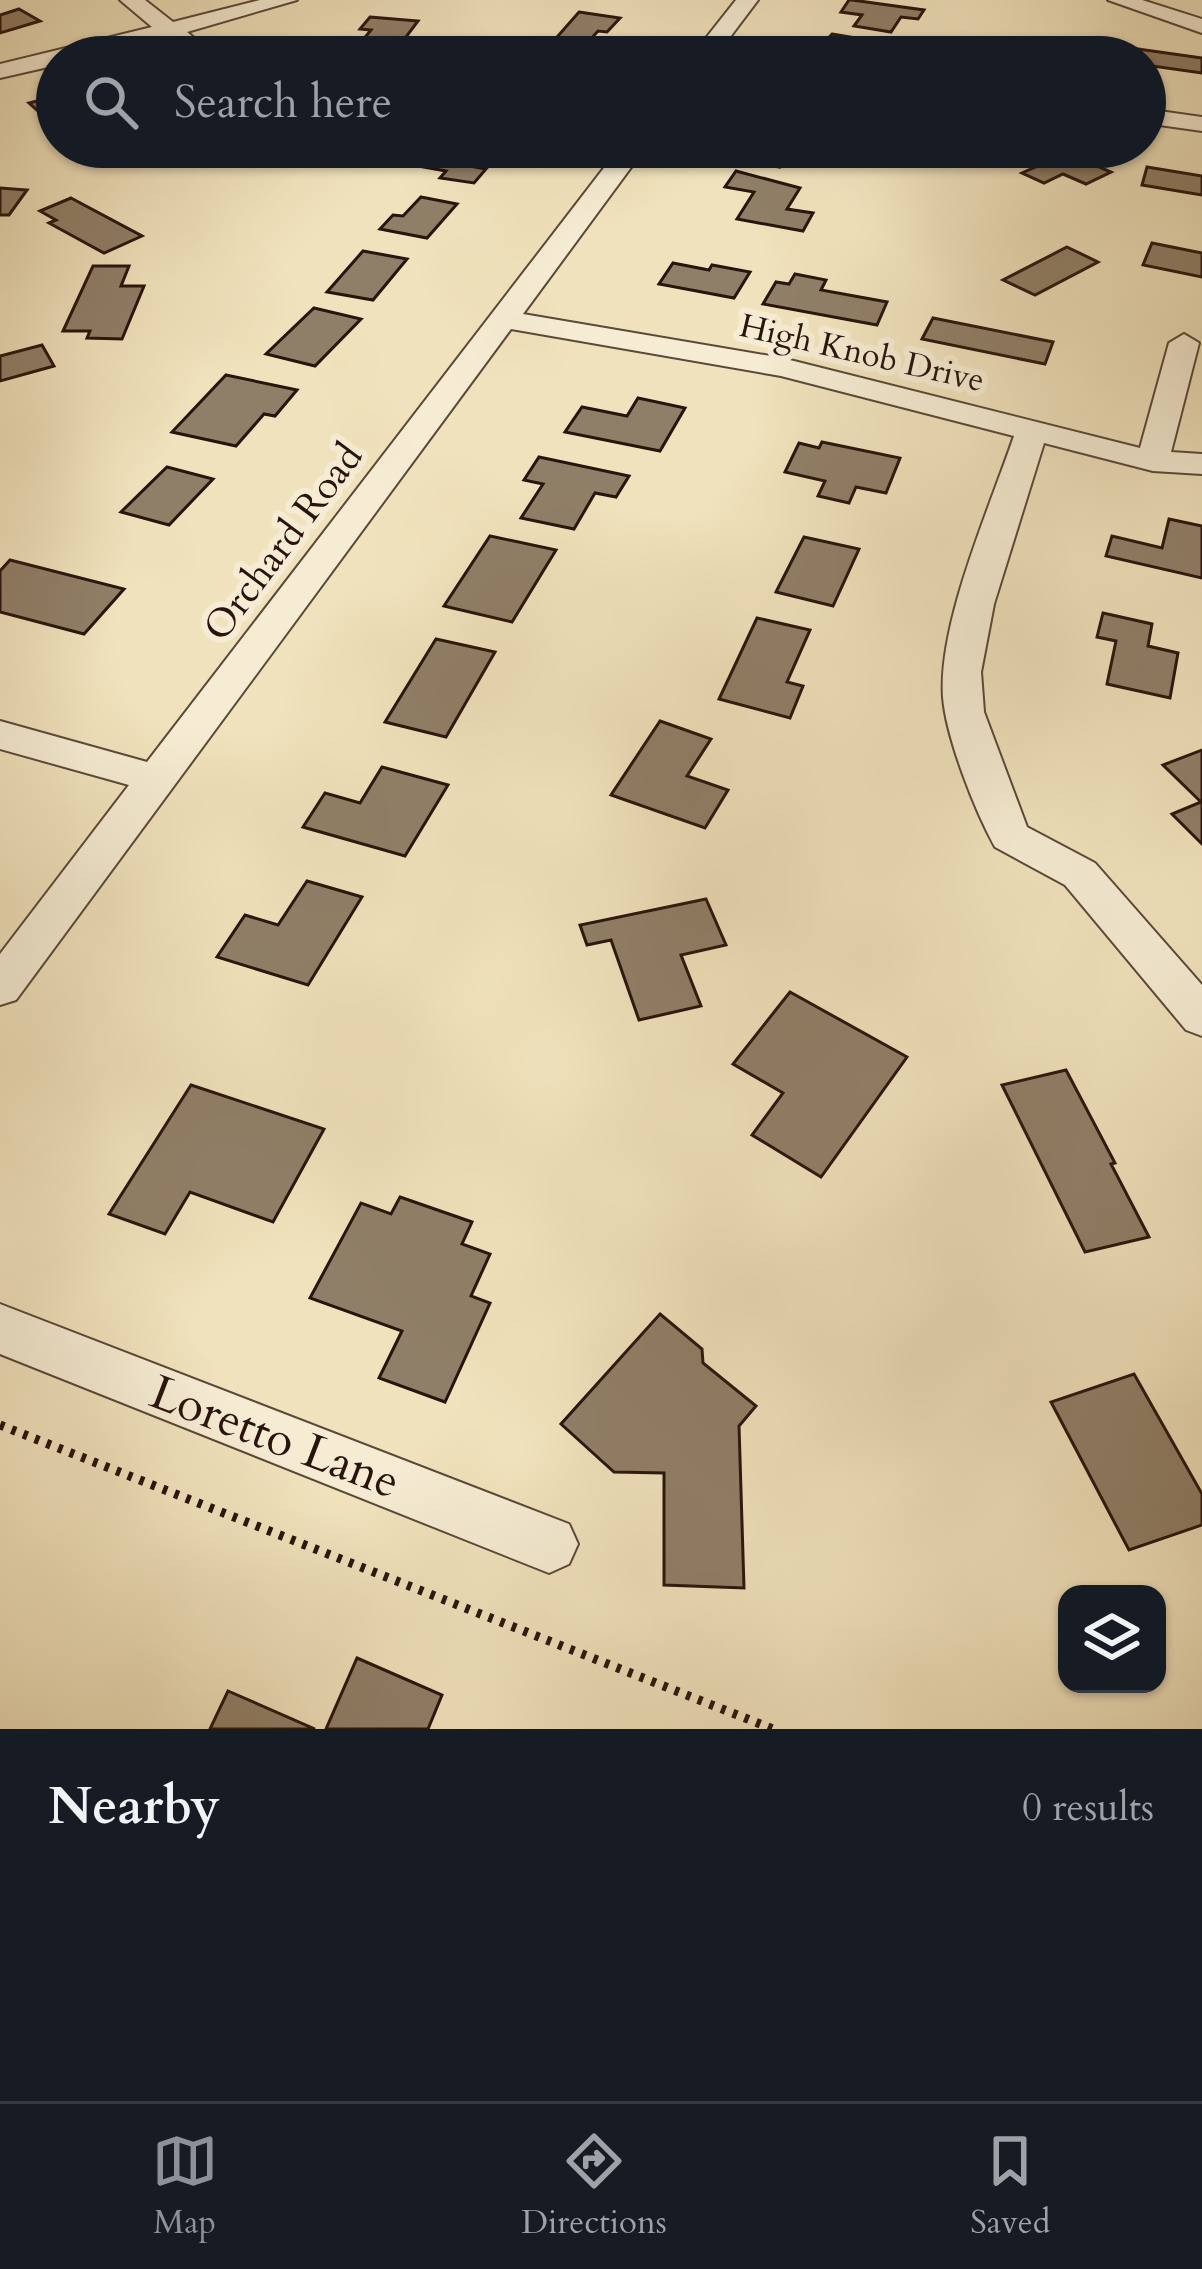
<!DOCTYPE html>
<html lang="en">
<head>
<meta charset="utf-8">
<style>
  :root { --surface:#171b24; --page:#242831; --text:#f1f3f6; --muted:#9ea1a6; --line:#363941; --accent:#8c9099 }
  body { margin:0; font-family:Cardo,serif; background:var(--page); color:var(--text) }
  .controls { position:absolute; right:36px; bottom:36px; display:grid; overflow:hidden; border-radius:24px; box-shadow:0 3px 9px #0004 }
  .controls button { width:108px; height:108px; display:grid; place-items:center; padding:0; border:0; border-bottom:3px solid var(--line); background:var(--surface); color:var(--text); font:60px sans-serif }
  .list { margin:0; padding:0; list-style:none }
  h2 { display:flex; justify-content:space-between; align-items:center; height:156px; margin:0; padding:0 48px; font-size:51px }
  h2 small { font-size:39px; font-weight:400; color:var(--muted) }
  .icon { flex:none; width:66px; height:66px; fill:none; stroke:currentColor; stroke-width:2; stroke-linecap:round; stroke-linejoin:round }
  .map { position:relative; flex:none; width:1202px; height:1729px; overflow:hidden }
  .search { position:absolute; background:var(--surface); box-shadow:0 3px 9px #0004; left:36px; right:36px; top:36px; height:132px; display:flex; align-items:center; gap:30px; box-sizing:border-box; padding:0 42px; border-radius:66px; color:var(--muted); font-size:45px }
  .sheet { height:372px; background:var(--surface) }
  nav { display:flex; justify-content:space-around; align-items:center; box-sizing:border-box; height:168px; border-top:3px solid var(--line); background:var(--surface); font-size:33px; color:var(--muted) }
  nav a { display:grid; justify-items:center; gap:6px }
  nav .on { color:var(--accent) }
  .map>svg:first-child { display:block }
</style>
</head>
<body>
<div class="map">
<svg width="1202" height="1729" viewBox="0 0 1202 1729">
  <rect width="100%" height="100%" fill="#f0e2bc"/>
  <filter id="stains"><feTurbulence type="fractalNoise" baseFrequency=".00167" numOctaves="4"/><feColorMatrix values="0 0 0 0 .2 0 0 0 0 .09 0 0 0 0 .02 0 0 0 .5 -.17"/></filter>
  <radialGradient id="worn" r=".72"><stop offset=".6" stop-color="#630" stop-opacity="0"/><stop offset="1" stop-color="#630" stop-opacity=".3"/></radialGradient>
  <!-- building -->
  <g fill="#907f68" stroke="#29140c" stroke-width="3">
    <path d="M 849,0 L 852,0 L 924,10 L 918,19 L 901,17 L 891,32 L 854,26 L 862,15 L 841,12 Z"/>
    <path d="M 19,9 L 40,21 L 0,33 L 0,15 Z"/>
    <path d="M 579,12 L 620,18 L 607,32 L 598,31 L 589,41 L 557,37 Z"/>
    <path d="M 370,17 L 418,21 L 391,57 L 349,57 L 371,30 L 360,29 Z"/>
    <path d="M 832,34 L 862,39 L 852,53 L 873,56 L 811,57 Z"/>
    <path d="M 1070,42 L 1099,54 L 1030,57 Z"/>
    <path d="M 1131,48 L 1202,58 L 1202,73 L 1145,65 L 1145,57 L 1128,57 Z"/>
    <path d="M 57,96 L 57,128 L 29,103 Z"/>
    <path d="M 424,147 L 475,147 L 459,164 L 486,169 L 474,183 L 440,178 L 446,171 L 407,164 Z"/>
    <path d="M 755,147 L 804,147 L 799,155 L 788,154 L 780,167 L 746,162 Z"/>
    <path d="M 1001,147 L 1053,147 L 1111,172 L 1086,184 L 1063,174 L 1044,183 L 1022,173 L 1033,168 L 1011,158 L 1000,163 L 982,156 Z"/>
    <path d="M 1147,167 L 1202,176 L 1202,195 L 1142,185 Z"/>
    <path d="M 736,171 L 800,188 L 787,209 L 813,213 L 803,231 L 737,219 L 754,192 L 725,187 Z"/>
    <path d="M 0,188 L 27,190 L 9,215 L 0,215 Z"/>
    <path d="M 421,197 L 457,204 L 427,238 L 380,229 L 393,215 L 403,216 Z"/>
    <path d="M 71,198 L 142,236 L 104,253 L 49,223 L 56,220 L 40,211 Z"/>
    <path d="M 1152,243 L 1202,253 L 1202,277 L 1143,265 Z"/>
    <path d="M 1067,247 L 1098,262 L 1035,295 L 1003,280 Z"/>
    <path d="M 363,251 L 407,259 L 373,300 L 327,292 Z"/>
    <path d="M 673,263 L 709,270 L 712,265 L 750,272 L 734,298 L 659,284 Z"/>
    <path d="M 93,266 L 129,266 L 121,286 L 144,286 L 122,339 L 87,338 L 90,331 L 63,331 Z"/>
    <path d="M 795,274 L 826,280 L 821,290 L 887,302 L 877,325 L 763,304 L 776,282 L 789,284 Z"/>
    <path d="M 314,308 L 361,319 L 315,366 L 266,354 Z"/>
    <path d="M 933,318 L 1053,342 L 1045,364 L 922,339 Z"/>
    <path d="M 42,345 L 54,366 L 0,381 L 0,356 Z"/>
    <path d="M 226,375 L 297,390 L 275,416 L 264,414 L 236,446 L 172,432 Z"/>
    <path d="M 638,398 L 685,408 L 660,451 L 565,432 L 582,407 L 627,416 Z"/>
    <path d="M 822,442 L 900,458 L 886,493 L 856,487 L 849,503 L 818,496 L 825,481 L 785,472 L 799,443 L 819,448 Z"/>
    <path d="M 539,457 L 629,476 L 616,497 L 595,493 L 574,529 L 521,518 L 543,484 L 524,480 Z"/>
    <path d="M 167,467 L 213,479 L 169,525 L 121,512 Z"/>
    <path d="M 1169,519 L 1202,526 L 1202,578 L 1106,556 L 1112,536 L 1162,548 Z"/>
    <path d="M 490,536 L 556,550 L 512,622 L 444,606 Z"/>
    <path d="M 804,537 L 859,549 L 833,606 L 776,592 Z"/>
    <path d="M 10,560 L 124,589 L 84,634 L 0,612 L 0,571 Z"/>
    <path d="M 1103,613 L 1152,624 L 1148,646 L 1178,653 L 1170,698 L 1107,684 L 1116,641 L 1097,637 Z"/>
    <path d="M 757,618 L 810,630 L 787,682 L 803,686 L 790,718 L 719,699 Z"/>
    <path d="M 436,639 L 495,652 L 446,737 L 385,722 Z"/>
    <path d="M 660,721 L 711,739 L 687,776 L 728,790 L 705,828 L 611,795 Z"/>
    <path d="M 1202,750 L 1202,844 L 1172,814 L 1201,802 L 1163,765 Z"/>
    <path d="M 382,767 L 448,785 L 405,856 L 303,827 L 325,793 L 360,803 Z"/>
    <path d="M 307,881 L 362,897 L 308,985 L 217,957 L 245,915 L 278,925 Z"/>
    <path d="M 706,899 L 726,945 L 681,955 L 701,1006 L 639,1020 L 611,940 L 587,945 L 580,925 Z"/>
    <path d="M 790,992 L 907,1057 L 821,1177 L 752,1135 L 783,1093 L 733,1064 Z"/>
    <path d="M 1066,1070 L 1115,1163 L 1111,1164 L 1149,1237 L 1085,1252 L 1002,1085 Z"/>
    <path d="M 191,1085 L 324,1129 L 273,1222 L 190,1192 L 165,1234 L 109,1214 Z"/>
    <path d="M 400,1197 L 472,1222 L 462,1244 L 490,1254 L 471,1296 L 490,1303 L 445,1402 L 379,1378 L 402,1331 L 310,1298 L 361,1203 L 391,1214 Z"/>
    <path d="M 660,1314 L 702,1349 L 703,1363 L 756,1406 L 739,1426 L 744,1588 L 664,1585 L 664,1473 L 614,1472 L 561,1424 Z"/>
    <path d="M 1134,1374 L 1202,1494 L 1202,1525 L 1129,1550 L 1051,1402 Z"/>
    <path d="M 357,1658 L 442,1695 L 428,1729 L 326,1729 Z"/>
    <path d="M 228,1691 L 315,1729 L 210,1729 Z"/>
  </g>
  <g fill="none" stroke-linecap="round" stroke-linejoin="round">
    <!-- minor casing -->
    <g stroke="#5b4838" stroke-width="4">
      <g id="minor">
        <path d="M 120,0 L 145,0 L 173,22 L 260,0 L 297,0 L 187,32 L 217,57 L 190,57 L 165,37 L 89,57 L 57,57 L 57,65 L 0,78 L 0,64 L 152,27 Z"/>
        <path d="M 736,0 L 758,0 L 715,57 L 691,57 Z"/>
        <path d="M 1108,0 L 1142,0 L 1202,19 L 1202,33 Z"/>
        <path d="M 1145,109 L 1202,117 L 1202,131 L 1145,123 Z"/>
        <path d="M 620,147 L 646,147 L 523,314 L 782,358 L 1140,448 L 1169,343 L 1184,334 L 1199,343 L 1171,452 L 1202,454 L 1202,474 L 1153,471 L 1044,443 L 994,604 L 981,672 L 984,712 L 1027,827 L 1095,863 L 1202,985 L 1202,1036 L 1186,1030 L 1065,885 L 995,847 C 975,811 946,737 943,697 C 938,623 990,507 1014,436 L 781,376 L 511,329 L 16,1000 L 0,1005 L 0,954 L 129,785 L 0,749 L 0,721 L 147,762 Z"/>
        <path d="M 0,1304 L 569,1524 L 578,1544 L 569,1564 L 549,1573 L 0,1354 Z"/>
      </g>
    </g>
    <!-- path -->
    <path stroke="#29140c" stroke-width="9" stroke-dasharray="4.5 8" stroke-linecap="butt" d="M 0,1425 L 773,1729"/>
    <!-- minor -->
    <use href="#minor" fill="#f5ecd3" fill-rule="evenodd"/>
  </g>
  <g text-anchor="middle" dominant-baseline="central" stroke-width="12" stroke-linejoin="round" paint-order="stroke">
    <!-- far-street labels -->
    <g font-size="33" fill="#29140c" stroke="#f5ecd3">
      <text transform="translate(862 353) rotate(13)">High Knob Drive</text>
    </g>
    <!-- street labels -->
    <g font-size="39" fill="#29140c" stroke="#f5ecd3">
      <text transform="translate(283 542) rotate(-53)">Orchard Road</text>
    </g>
    <!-- near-street labels -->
    <g font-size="48" fill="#29140c" stroke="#f5ecd3">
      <text transform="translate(275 1437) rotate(21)">Loretto Lane</text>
    </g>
  </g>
  <rect width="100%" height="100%" filter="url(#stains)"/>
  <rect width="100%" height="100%" fill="url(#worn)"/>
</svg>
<div class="controls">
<button><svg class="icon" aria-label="layers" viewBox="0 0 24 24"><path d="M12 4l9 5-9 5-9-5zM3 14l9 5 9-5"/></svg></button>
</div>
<div class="search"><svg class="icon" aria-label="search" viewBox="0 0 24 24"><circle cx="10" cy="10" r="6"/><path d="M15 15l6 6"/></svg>Search here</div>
</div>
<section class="sheet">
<h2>Nearby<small>0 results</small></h2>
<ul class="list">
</ul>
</section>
<nav>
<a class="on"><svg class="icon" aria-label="map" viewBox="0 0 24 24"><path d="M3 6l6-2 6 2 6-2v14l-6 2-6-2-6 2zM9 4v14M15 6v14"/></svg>Map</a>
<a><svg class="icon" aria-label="directions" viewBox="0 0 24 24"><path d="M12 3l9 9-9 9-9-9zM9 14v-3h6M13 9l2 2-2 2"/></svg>Directions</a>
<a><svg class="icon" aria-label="saved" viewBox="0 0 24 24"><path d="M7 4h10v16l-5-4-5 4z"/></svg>Saved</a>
</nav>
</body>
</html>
